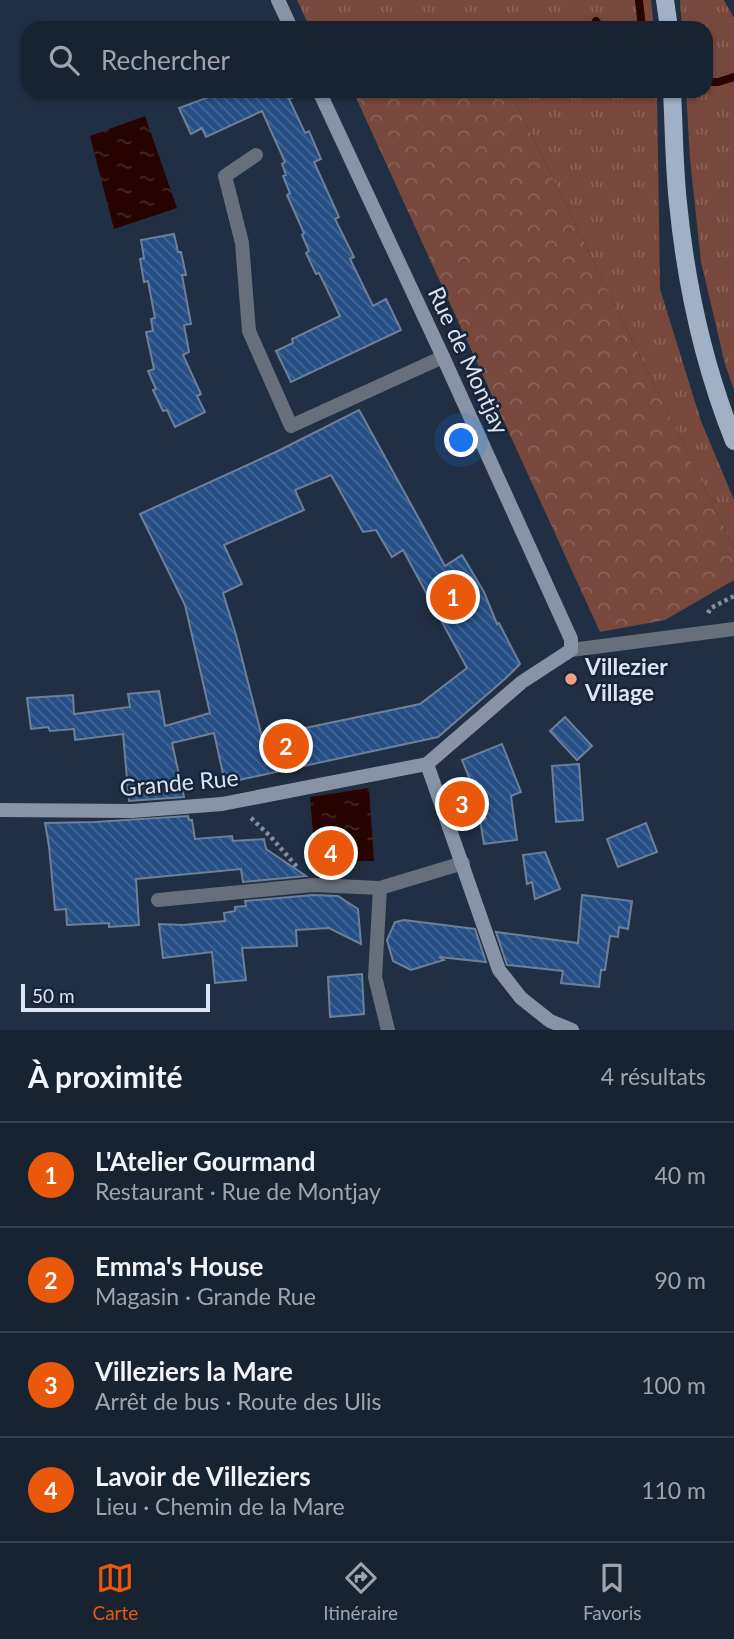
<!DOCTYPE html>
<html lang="fr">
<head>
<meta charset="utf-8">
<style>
  :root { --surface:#182332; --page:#252f3e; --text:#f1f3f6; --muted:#9fa4ac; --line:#36404d; --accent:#ea580c }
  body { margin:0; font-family:Lato,sans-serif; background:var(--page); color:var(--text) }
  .scale { position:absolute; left:21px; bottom:18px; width:189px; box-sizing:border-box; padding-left:7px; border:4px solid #dbe4f2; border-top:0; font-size:19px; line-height:24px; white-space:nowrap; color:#dbe4f2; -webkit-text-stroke:5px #162539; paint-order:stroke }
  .you { position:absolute; left:462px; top:441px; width:24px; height:24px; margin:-18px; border:5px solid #fff; border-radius:50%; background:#1a73e8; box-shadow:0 0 0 10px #1a73e833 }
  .badge { display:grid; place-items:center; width:46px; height:46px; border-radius:50%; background:var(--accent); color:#fff; font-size:23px; font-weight:700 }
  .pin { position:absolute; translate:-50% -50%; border:4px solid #fff; box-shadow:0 2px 7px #0006 }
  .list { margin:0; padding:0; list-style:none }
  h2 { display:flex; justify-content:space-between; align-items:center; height:91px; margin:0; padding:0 28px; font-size:30px }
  h2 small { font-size:23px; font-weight:400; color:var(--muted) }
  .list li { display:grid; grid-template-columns:46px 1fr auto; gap:21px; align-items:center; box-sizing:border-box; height:105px; padding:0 28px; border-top:2px solid var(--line) }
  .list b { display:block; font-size:26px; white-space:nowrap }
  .list p { margin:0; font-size:23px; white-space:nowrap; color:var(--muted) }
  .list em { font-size:23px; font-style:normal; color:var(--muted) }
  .icon { flex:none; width:38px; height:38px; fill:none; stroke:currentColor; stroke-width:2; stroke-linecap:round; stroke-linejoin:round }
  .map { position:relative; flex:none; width:734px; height:1030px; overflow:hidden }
  .search { position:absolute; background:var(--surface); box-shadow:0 2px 5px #0004; left:21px; right:21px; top:21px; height:77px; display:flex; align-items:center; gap:18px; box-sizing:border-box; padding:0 24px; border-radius:21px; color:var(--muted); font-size:26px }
  .sheet { height:511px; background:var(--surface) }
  nav { display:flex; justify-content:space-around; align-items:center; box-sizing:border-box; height:98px; border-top:2px solid var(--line); background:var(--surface); font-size:19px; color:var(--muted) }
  nav a { display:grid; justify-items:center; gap:4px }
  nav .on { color:var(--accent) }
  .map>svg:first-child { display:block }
</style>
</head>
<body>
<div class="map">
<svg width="734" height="1030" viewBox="0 0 734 1030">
  <defs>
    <pattern id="grass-tufts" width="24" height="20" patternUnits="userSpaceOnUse" patternTransform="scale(1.75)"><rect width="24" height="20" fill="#77483b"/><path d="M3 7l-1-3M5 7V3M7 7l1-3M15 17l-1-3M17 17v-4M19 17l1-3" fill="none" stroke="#8a6258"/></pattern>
    <pattern id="forest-crowns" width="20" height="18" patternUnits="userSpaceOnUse" patternTransform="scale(1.75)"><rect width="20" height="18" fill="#77483b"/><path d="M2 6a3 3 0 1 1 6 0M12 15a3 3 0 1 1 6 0" fill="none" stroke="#8a6258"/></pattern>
    <pattern id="water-ripples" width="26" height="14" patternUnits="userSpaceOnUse" patternTransform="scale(1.75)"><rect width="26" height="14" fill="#270400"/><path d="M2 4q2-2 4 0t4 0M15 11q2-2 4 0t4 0" fill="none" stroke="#462826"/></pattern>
    <pattern id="building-back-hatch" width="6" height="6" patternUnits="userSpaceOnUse" patternTransform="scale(1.75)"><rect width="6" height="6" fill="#254e85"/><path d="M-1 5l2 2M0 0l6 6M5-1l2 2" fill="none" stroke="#446797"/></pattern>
  </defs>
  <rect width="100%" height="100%" fill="#202f43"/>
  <!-- grass -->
  <g fill="url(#grass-tufts)">
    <path d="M 297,0 L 651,0 L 654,28 L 310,28 Z"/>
    <path d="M 680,0 L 724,0 L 734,18 L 734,390 L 725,364 L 701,262 L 690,159 L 686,91 L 706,91 L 706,28 L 682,28 Z"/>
    <path d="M 510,91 L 657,91 L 660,289 L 701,421 L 734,500 L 734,548 Z"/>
  </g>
  <!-- forest -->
  <path fill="url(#forest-crowns)" d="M 353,91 L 510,91 L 734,548 L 734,580 L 665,620 L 600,632 Z"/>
  <!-- water -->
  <g fill="url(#water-ripples)">
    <path d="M 145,116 L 177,208 L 114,229 L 90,136 Z"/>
    <path d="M 369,788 L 374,861 L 348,861 L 347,845 L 314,846 L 310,797 Z"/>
  </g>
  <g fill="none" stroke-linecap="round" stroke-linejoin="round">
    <!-- stream -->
    <g stroke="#270400" stroke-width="8">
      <path d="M 639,0 L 642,28"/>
      <path d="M 596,21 L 601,28"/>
      <path d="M 706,82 L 718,82 L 734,77"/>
    </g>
  </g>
  <!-- building -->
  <g fill="url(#building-back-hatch)" stroke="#6e7f98" stroke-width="2" fill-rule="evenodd">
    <path d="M 205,91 L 306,91 L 289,99 L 305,133 L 309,131 L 321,159 L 314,162 L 339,217 L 335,219 L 354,257 L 350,259 L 373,306 L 386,299 L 401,330 L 291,382 L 276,351 L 293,343 L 292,339 L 340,316 L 319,273 L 316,274 L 306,253 L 309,251 L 302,235 L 304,233 L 287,195 L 290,193 L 283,176 L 286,175 L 282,164 L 285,162 L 262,111 L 206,137 L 202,128 L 191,134 L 179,108 L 209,97 Z"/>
    <path d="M 174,234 L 178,252 L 181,252 L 186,275 L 182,275 L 191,324 L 184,325 L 189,352 L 183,355 L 201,394 L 197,396 L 205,412 L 175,427 L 167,410 L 163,411 L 153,390 L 156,389 L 148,371 L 154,369 L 146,332 L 153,331 L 151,319 L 155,318 L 148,281 L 144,282 L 140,259 L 144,258 L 141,240 Z"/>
    <path d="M 359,410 L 445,566 L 462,555 L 484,592 L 497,624 L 499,623 L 520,664 L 506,678 L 438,737 L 225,783 L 214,733 L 172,743 L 184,797 L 129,801 L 123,734 L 75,740 L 74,729 L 50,731 L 48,727 L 31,729 L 27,698 L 73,695 L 74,714 L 130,707 L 128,694 L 159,691 L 165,726 L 210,713 L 185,605 L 140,514 L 278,451 ZM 331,475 L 363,532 L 376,530 L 392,557 L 403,550 L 467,668 L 420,704 L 262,737 L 236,635 L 223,593 L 242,584 L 224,545 L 304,510 L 295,490 Z"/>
    <path d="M 565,717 L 592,746 L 577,760 L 550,731 Z"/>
    <path d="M 502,744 L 521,792 L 511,796 L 517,840 L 484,844 L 480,820 L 486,819 L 462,760 Z"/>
    <path d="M 579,764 L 583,820 L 556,822 L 552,766 Z"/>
    <path d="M 188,816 L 189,820 L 192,820 L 195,839 L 232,836 L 233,841 L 264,839 L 266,849 L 306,876 L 243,882 L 241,869 L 136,879 L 139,925 L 109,927 L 109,923 L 67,925 L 66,909 L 55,910 L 49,846 L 45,823 L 95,822 Z"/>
    <path d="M 646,823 L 657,852 L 618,867 L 607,839 Z"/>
    <path d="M 545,852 L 560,889 L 535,899 L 532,882 L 527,884 L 523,855 Z"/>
    <path d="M 313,895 L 338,896 L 358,909 L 361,944 L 329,928 L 296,930 L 297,946 L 242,948 L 246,980 L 215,983 L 212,952 L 163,958 L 159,924 L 183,925 L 225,921 L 224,913 L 235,911 L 235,907 L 246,906 L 245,901 Z"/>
    <path d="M 582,895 L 632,901 L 628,929 L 619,927 L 618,937 L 610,936 L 605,970 L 601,970 L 599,987 L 561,983 L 563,971 L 507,965 L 496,932 L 578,943 Z"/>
    <path d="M 404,920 L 475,929 L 486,962 L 439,957 L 444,960 L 411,970 L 393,961 L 387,940 L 395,922 Z"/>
    <path d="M 362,974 L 364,1014 L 330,1017 L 328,977 Z"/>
  </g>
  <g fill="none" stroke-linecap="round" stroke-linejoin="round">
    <!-- path -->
    <g stroke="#838fa0" stroke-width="4.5" stroke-dasharray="3.5 3.5" stroke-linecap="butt">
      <path d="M 708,613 L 711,608 L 734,596"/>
      <path d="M 251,818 L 270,836 L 298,868"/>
    </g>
    <!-- lane -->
    <path stroke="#676f7a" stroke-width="14" d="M 571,650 L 734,629"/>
    <!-- street -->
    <g stroke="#676f7a" stroke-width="14">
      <path d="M 256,155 L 225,176 L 242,243 L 249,331 L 291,426 L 443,357"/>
      <path d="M 380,888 L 375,977 L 388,1030"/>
      <path d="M 158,900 L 313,885 L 380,888 L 463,863"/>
    </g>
    <!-- secondary -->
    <g stroke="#8894a5" stroke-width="14">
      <path d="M 278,0 L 291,28"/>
      <path d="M 427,764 L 499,970 L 521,998 L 550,1021 L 572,1030"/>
      <path d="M 0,810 L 132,811 L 222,804 L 427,764 L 522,682 L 571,650 L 571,639 L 443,357 L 319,91"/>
    </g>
    <!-- primary -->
    <g stroke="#a0b0c6" stroke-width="18">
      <path d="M 665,0 L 669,28"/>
      <path d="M 672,91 C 674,128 674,166 678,203 C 686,284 704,366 734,441"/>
    </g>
  </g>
  <!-- markers -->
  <circle fill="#f49e87" stroke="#162539" stroke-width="2.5" cx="571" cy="679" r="7"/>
  <g text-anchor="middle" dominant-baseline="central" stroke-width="5" stroke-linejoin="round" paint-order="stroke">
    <!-- street labels -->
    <g font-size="23" fill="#dbe4f2" stroke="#162539">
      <text transform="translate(469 360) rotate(65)">Rue de Montjay</text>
      <text transform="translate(179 782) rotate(-5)">Grande Rue</text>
    </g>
    <!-- poi labels -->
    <g font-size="23" font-weight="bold" fill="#dbe4f2" stroke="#162539" text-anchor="start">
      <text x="585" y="666">Villezier<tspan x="585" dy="26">Village</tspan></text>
    </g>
  </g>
</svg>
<div class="scale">50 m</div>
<div class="you"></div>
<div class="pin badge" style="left:453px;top:597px">1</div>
<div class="pin badge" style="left:286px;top:746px">2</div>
<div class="pin badge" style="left:462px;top:804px">3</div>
<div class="pin badge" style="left:331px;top:853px">4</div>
<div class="search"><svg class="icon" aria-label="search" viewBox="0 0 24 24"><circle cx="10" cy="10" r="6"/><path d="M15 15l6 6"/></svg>Rechercher</div>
</div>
<section class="sheet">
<h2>À proximité<small>4 résultats</small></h2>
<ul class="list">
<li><span class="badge">1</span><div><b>L'Atelier Gourmand</b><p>Restaurant · Rue de Montjay</p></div><em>40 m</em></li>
<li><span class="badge">2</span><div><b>Emma's House</b><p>Magasin · Grande Rue</p></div><em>90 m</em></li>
<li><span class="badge">3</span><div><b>Villeziers la Mare</b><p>Arrêt de bus · Route des Ulis</p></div><em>100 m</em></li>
<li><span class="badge">4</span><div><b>Lavoir de Villeziers</b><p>Lieu · Chemin de la Mare</p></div><em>110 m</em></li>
</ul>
</section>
<nav>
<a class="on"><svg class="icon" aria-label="map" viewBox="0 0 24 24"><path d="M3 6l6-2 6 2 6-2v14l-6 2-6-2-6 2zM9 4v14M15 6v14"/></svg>Carte</a>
<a><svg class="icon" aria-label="directions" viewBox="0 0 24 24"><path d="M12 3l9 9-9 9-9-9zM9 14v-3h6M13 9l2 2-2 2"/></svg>Itinéraire</a>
<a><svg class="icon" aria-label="saved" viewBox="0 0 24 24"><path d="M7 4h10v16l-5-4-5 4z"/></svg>Favoris</a>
</nav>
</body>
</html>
